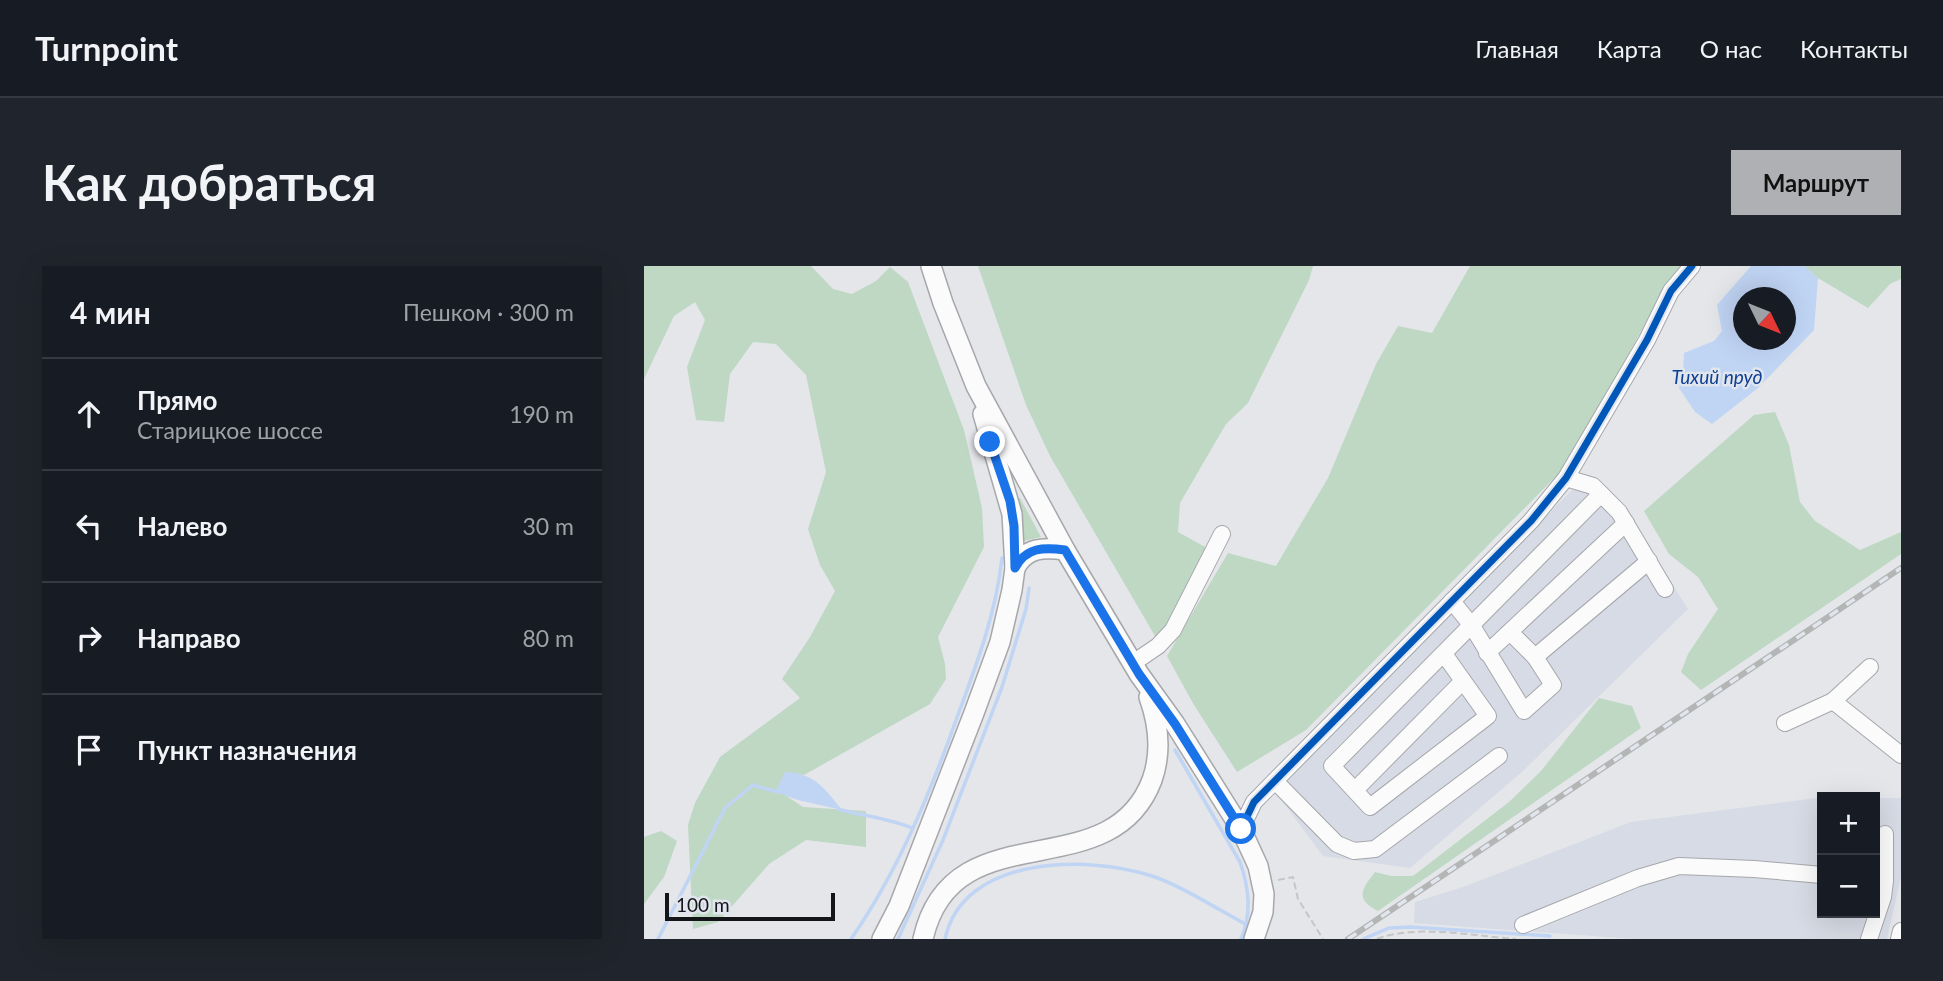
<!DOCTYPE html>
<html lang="ru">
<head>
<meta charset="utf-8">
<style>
  :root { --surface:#171b24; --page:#20242c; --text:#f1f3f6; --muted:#9ea1a6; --line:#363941; --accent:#aeb0b3 }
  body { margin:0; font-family:Lato,sans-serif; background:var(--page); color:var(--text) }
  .controls { position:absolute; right:21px; bottom:21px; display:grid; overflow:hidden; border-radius:0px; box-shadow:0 7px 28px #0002 }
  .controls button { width:63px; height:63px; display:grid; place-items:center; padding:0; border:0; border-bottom:2px solid var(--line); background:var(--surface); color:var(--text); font:35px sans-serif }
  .compass { position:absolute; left:1089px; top:21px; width:63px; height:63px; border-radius:50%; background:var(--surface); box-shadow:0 7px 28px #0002; rotate:133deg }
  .scale { position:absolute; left:21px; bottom:18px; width:170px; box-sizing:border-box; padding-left:7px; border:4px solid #141518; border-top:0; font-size:19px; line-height:24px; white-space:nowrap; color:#141518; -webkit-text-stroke:5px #e1e5ed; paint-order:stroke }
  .stop { position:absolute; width:21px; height:21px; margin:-16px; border:5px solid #1a73e8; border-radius:50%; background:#fff }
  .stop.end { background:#1a73e8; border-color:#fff; box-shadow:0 2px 7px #0008 }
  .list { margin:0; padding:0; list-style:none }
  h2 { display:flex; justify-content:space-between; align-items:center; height:91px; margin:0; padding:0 28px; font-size:30px }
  h2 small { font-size:23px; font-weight:400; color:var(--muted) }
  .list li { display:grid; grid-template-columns:46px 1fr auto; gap:21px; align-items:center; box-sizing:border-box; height:112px; padding:0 28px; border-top:2px solid var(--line) }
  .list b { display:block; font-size:26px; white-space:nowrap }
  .list p { margin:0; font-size:23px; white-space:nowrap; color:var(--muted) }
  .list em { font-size:23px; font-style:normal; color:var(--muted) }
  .icon { flex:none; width:38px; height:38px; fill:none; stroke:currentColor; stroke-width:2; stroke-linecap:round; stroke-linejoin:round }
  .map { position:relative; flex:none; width:1257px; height:673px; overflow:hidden; border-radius:0px }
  header { display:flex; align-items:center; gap:42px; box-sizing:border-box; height:98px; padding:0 35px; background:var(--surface); border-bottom:2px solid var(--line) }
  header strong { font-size:33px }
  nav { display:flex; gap:38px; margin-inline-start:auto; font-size:24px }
  .intro { display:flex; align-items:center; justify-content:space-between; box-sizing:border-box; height:168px; padding:0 42px }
  h1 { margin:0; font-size:49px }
  .button { padding:18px 32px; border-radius:0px; background:var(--accent); color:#111; font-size:24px; font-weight:700 }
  main { display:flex; gap:42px; padding:0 42px }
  aside { flex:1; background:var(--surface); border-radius:0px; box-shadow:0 7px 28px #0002 }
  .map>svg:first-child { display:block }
</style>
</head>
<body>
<header>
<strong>Turnpoint</strong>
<nav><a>Главная</a><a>Карта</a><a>О нас</a><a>Контакты</a></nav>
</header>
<div class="intro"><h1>Как добраться</h1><a class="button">Маршрут</a></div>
<main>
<aside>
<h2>4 мин<small>Пешком · 300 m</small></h2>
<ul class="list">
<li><svg class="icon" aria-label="ahead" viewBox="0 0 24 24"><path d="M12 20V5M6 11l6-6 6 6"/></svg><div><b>Прямо</b><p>Старицкое шоссе</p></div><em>190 m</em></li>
<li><svg class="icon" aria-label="left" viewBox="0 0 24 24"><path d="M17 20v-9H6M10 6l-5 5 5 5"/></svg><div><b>Налево</b></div><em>30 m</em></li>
<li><svg class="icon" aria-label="right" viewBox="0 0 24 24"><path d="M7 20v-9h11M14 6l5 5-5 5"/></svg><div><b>Направо</b></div><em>80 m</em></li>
<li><svg class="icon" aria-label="arrive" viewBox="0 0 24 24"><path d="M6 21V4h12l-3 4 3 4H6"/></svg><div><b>Пункт назначения</b></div></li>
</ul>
</aside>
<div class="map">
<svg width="1257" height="673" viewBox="0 0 1257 673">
  <rect width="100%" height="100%" fill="#e4e6ea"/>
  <!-- built -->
  <g fill="#d6dbe5">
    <path d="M 940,212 L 972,230 L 1044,343 L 879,505 L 766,602 L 679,590 L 630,524 Z"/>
    <path d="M 1173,532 L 1178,532 L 1178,647 L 1231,647 L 1231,532 L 1257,532 L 1257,611 L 1243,673 L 990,673 L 770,657 L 771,636 L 819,621 L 987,556 Z"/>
  </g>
  <!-- green -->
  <g fill="#bed8c3">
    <path d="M 0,0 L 167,0 L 189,23 L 208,28 L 232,15 L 246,1 L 264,16 L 320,164 L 338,242 L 340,281 L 294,371 L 301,398 L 302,413 L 286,438 L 160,509 L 141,506 L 138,527 L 159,541 L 222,545 L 222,581 L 162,574 L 125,598 L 74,656 L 49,663 L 44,559 L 51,537 L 76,491 L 156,432 L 138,413 L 166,371 L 191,325 L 176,299 L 164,263 L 182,206 L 162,109 L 132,78 L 109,76 L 86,108 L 80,156 L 52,154 L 43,101 L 61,54 L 51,36 L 30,50 L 0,113 Z"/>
    <path d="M 334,0 L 669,0 L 665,14 L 604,137 L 582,158 L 536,237 L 534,266 L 563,282 L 524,363 L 511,370 L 406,190 L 382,139 Z"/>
    <path d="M 826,0 L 1038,0 L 1022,20 L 923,199 L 662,464 L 593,506 L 550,439 L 523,390 L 584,287 L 632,300 L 684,212 L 732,98 L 754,60 L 788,67 Z"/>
    <path d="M 1160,0 L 1257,0 L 1257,13 L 1246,18 L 1224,42 L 1174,12 Z"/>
    <path d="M 1131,146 L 1145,179 L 1156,236 L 1171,255 L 1216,284 L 1257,266 L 1257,288 L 1057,424 L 1037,406 L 1044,388 L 1074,343 L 1054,311 L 1025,288 L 1000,245 L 1110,149 Z"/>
    <path d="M 375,232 L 376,232 L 397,271 L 380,275 Z"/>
    <path d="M 955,432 L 988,440 L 997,462 L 734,645 C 711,633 717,624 731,606 L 747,610 L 769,610 L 865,536 L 897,505 Z"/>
    <path d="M 17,565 L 33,575 L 20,611 L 0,638 L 0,571 Z"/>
  </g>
  <!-- water -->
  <g fill="#c0d4f4" fill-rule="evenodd">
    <path d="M 1107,0 L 1160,0 L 1174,12 L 1170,64 L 1114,122 L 1068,158 L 1051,146 L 1035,122 L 1039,105 L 1040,87 L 1070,75 L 1078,65 L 1073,39 ZM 1100,32 L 1142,32 L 1142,74 L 1100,74 Z"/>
    <path d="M 141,506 C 171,507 181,523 198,544 L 154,534 L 131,526 Z"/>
  </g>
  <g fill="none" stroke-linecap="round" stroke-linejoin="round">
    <!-- stream -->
    <g stroke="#c0d4f4" stroke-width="3.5">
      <path d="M 531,484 L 596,596 C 605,622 608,647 597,673"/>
      <path d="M 194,543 C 219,550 244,552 268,562"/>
      <path d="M 14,673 L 81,542 L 109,519 L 133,526"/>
      <path d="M 207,673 C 255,604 287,525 315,446 C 334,395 352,346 358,292"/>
      <path d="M 254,673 L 299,574 L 358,421 L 382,343 L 385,322"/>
      <path d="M 301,673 C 319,589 443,589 508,610 C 536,619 575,644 603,659"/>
      <path d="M 719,673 L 745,662 L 767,661 L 906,670"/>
    </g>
    <!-- minor casing -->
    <g stroke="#a6a7ab" stroke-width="18">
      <g id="minor">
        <path d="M 922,212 L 949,220 L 975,246 L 1021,323"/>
        <path d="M 808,335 L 828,360 L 880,445 L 909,419 L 891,391 L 866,366"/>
        <path d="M 843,387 L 982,257"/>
        <path d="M 800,388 L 844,450 L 726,541 L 688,500 L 957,228"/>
        <path d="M 891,391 L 1005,295"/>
        <path d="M 489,397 L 514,380 L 529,364 L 578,268"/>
        <path d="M 1189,435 L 1226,401"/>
        <path d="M 1141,457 L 1189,435 L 1257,489"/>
        <path d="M 631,515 L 693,578 L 710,585 L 731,583 L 855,490"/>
        <path d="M 711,524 L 819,415"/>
        <path d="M 597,563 L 610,536 L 887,255 L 922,212 L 1003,74 L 1027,25 L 1048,0"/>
        <path d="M 879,659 L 994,612 L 1035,600 L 1110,603 L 1178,609"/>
        <path d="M 1225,673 L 1239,631 L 1241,615 L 1241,568"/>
        <path d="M 1255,673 L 1257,665"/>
      </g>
    </g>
    <!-- major casing -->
    <g stroke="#a6a7ab" stroke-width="22">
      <g id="major">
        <path d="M 287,0 L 299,37 L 332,120 L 421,284 L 495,408 L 531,458 L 597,563 L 614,600 L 620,628 L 619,646 L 610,673"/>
        <path d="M 371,302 C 382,281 400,281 421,284"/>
        <path d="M 238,673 L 255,640 L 330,447 L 356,376 L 368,324 L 371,302 L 368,248 L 339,148"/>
        <path d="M 279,673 C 308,542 466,625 508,514 C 518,486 515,459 505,431"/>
      </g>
    </g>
    <!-- path -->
    <g stroke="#c5c6c8" stroke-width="2" stroke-dasharray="7 3.5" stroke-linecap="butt">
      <path d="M 634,614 L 649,611 L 654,633 L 679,673"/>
      <path d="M 733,673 C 771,658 831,670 872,673"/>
    </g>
    <!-- minor -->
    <use href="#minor" stroke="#fbfbfc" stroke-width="16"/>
    <!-- major -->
    <use href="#major" stroke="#fbfbfc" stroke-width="19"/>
    <!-- rail casing -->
    <g stroke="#b4b5b5" stroke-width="6">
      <path id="rail" d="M 704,673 L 1257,302"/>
    </g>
    <!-- rail -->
    <use href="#rail" stroke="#e1e5ed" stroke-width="3.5" stroke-dasharray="10" stroke-linecap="butt"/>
    <!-- cycleway casing -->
    <g stroke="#e1e5ed" stroke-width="11">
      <path id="cycleway" d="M 597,563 L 610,536 L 887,255 L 922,212 L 1003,74 L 1027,25 L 1048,0"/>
    </g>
    <!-- cycleway -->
    <use href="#cycleway" stroke="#0057b8" stroke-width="7"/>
  </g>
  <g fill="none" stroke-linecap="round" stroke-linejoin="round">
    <!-- route -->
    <path stroke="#1a73e8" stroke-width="9" d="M 346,176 L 366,235 L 370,260 L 371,302 C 382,281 400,281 421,284 L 495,408 L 531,458 L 597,563"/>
  </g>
  <g text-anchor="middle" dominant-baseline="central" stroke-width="5" stroke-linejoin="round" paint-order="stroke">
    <!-- water labels -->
    <g font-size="19" font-style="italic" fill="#0f4093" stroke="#e1e5ed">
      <text x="1073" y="110">Тихий пруд</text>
    </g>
  </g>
</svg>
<div class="controls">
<button>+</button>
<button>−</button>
</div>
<svg class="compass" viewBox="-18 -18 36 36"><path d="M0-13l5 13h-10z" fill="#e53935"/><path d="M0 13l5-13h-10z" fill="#9ea1a6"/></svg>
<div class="scale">100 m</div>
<div class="stop" style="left:597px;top:563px"></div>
<div class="stop end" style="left:346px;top:176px"></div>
</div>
</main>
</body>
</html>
